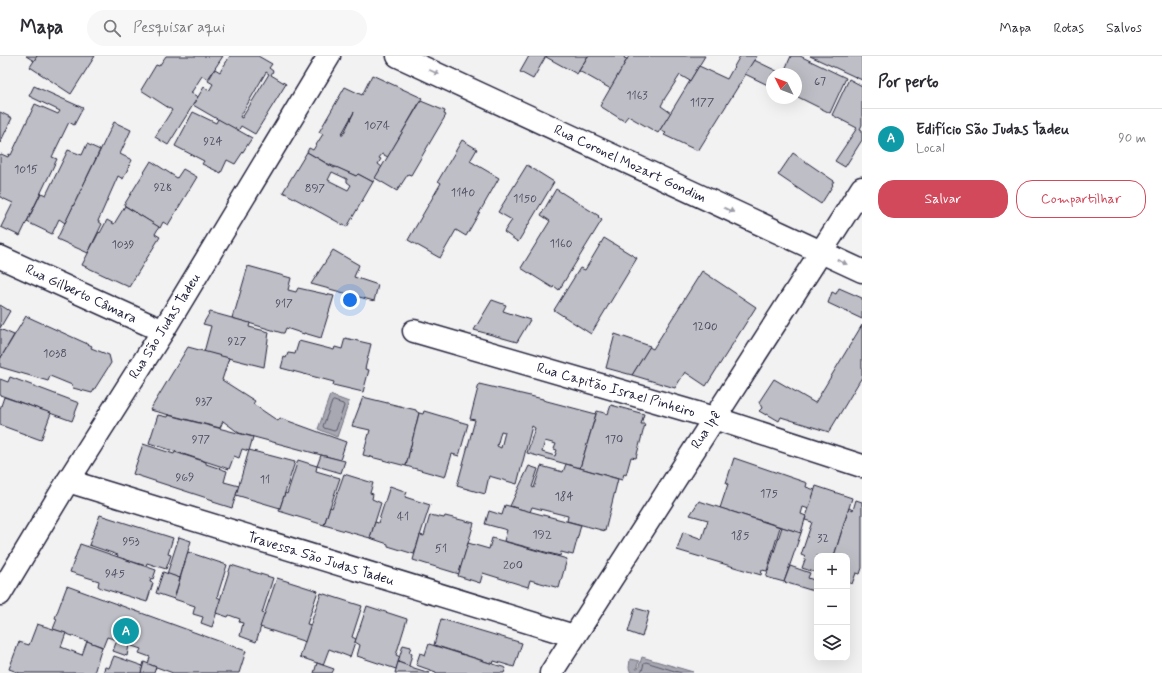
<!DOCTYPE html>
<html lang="pt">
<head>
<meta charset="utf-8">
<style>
  :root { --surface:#fff; --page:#f7f7f7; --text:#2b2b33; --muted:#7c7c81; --line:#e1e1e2; --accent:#d1495b }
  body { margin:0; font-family:Mynerve,sans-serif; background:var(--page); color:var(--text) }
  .controls { position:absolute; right:12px; bottom:12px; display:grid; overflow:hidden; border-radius:8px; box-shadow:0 4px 16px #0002 }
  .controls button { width:36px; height:36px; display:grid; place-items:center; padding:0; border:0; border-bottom:1px solid var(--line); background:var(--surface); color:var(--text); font:20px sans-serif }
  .compass { position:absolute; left:766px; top:12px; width:36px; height:36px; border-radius:50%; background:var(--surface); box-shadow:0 4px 16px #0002; rotate:312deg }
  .you { position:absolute; left:350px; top:244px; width:14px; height:14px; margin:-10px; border:3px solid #fff; border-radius:50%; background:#1a73e8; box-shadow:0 0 0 6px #1a73e833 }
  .badge { display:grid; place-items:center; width:26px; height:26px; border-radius:50%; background:var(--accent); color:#fff; font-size:13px; font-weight:700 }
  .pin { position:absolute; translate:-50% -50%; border:2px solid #fff; box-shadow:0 1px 4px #0006 }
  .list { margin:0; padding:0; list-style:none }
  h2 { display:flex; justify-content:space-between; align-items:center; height:52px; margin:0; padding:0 16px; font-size:17px }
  h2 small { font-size:13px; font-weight:400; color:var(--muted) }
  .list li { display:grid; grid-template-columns:26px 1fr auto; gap:12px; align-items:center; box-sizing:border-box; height:60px; padding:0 16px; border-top:1px solid var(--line) }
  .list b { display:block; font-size:15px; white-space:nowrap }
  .list p { margin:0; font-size:13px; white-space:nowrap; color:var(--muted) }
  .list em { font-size:13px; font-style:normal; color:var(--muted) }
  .actions { display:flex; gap:8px; padding:12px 16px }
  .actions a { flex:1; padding:9px 0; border:1px solid var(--accent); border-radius:16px; text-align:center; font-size:14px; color:var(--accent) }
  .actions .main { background:var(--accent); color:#fff }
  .icon { flex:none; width:22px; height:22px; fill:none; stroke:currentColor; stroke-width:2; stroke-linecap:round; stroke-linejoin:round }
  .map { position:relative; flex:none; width:862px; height:617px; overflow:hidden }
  header { display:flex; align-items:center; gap:24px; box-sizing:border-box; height:56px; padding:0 20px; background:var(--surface); border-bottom:1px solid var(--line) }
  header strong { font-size:19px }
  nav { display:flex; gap:22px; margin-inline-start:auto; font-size:14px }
  .search { width:280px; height:36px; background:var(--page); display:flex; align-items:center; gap:10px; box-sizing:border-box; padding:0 14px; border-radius:22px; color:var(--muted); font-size:15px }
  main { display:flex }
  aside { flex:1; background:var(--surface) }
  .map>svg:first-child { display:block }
</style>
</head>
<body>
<header>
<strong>Mapa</strong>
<div class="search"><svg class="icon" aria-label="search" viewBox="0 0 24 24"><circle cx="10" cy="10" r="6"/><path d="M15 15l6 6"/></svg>Pesquisar aqui</div>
<nav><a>Mapa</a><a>Rotas</a><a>Salvos</a></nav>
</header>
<main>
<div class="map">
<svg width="862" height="617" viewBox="0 0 862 617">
  <rect width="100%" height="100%" fill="#f2f2f3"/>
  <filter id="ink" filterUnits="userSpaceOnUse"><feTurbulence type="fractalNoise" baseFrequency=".025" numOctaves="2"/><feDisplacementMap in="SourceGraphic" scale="8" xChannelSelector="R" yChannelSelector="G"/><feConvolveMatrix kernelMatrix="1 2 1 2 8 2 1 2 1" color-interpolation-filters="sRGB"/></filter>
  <g filter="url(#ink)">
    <!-- water -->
    <g fill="#a8a8b2" stroke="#727282">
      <path d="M 330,339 L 349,346 L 337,381 L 318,373 Z"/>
      <path d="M 642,601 L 693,616 L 631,617 L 629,612 L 630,603 L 639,605 L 636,613 L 638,613 Z"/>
    </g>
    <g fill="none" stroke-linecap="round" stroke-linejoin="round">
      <!-- shore -->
      <g stroke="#58586b" stroke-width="1">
        <path d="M 334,345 L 343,348 L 344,350 L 336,374 L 334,375 L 324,372 L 323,370 L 332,346 Z"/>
        <path d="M 639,617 L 642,615 L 644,607 L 646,606 L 681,617"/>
      </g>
    </g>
    <!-- building -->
    <g fill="#bebec6" stroke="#22223b" fill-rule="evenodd">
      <path d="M 26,0 L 37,0 L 34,5 Z"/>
      <path d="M 37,0 L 95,0 L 71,38 L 30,11 Z"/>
      <path d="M 166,0 L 223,0 L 208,23 L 202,20 L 191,37 L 198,41 L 168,89 L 155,81 L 172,54 L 141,34 L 156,9 L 159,10 Z"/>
      <path d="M 230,0 L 258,0 L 272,8 L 269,12 L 273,15 L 271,19 L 286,28 L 255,78 L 241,70 L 238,75 L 193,49 L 204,31 L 209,35 L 213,28 L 208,25 L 215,13 L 220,16 ZM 266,16 L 269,18 L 242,62 L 240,61 Z"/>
      <path d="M 529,0 L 546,0 L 533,23 L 520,16 Z"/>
      <path d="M 546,0 L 588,0 L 577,18 L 546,1 Z"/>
      <path d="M 588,0 L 625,0 L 624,2 L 627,3 L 611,33 L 579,15 Z"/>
      <path d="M 629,0 L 705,0 L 690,25 L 680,19 L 665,42 L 661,50 L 671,57 L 658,77 L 628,60 L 624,65 L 600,50 Z"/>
      <path d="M 740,0 L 757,0 L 698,95 L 664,79 L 666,77 L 660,74 L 699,10 L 727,23 Z"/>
      <path d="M 791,0 L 800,0 L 846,22 L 830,57 L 796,40 L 796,18 L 772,18 L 772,31 L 745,18 L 754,4 L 783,18 Z"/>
      <path d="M 810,0 L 862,0 L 862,24 Z"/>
      <path d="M 372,19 L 422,42 L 388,101 L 382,98 L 379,102 L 381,103 L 378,108 L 382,111 L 373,126 L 358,118 L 356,120 L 326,107 L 307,96 L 309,92 L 313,94 L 323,78 L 319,76 L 345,31 L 362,39 ZM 354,56 L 343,79 L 341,79 Z"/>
      <path d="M 849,23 L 862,30 L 862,69 L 860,73 L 862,74 L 862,84 L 845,111 L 835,105 L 857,72 L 832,59 Z"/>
      <path d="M 34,30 L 83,52 L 74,69 L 69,66 L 52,101 L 57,103 L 20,180 L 1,171 L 13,147 L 0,141 L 0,99 L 1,98 L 8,101 L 9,98 L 11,99 L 35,48 L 58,58 L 60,55 L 29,40 Z"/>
      <path d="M 421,45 L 445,55 L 444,58 L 446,59 L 411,119 L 408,118 L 397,135 L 375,122 Z"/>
      <path d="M 0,56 L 12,62 L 0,87 Z"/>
      <path d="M 193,56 L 216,67 L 218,63 L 252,82 L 235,108 L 227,104 L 221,117 L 202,108 L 204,105 L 175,90 Z"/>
      <path d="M 114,66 L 131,74 L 120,98 L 132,104 L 123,123 L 118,120 L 98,165 L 102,168 L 88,197 L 57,183 Z"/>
      <path d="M 462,84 L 477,93 L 470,105 L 499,122 L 466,180 L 456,174 L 440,202 L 408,184 L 441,127 L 438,125 Z"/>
      <path d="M 87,88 L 100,94 L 65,167 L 59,163 L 52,178 L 27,166 L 41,137 L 46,139 L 68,94 L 82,99 Z"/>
      <path d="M 307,96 L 334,112 L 336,111 L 356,120 L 358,118 L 373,126 L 347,171 L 283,136 ZM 332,116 L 347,123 L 347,126 L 351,129 L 348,134 L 328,124 Z"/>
      <path d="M 793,97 L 834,125 L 832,128 L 833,129 L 821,148 L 778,119 Z"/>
      <path d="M 151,105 L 177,122 L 183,113 L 197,121 L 168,169 L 163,166 L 160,172 L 124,149 Z"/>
      <path d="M 527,109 L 554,126 L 518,186 L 504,176 L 512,164 L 498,156 Z"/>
      <path d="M 556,133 L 599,160 L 598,161 L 602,164 L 559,234 L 554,230 L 553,232 L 521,212 L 550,165 L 541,159 Z"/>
      <path d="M 125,150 L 159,171 L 155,178 L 160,181 L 129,231 L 82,209 L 99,176 L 100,177 L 107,164 L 114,168 Z"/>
      <path d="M 604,182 L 637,202 L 591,278 L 554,254 L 580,212 L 585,214 Z"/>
      <path d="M 333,194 L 359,209 L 354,221 L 378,229 L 374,245 L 311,228 Z"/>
      <path d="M 248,210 L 291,222 L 288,234 L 296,236 L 298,232 L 334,240 L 321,282 L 304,277 L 304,278 L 286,272 L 284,277 L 282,277 L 232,262 L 234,255 L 235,255 Z"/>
      <path d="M 702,215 L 756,251 L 706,330 L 685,316 L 675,332 L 632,319 L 649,291 L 653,293 Z"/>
      <path d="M 839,232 L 862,242 L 862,263 L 828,247 L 832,236 L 836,238 Z"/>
      <path d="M 492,244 L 506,249 L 503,255 L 530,264 L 517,286 L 474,274 Z"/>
      <path d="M 0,249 L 10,255 L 0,272 Z"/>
      <path d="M 210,256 L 250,267 L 249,271 L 269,276 L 264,311 L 204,296 L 211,270 L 203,268 Z"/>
      <path d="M 26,260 L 92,290 L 91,292 L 109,299 L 111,307 L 92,337 L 73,332 L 72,331 L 72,329 L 50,320 L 48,325 L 0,311 L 0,303 Z"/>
      <path d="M 862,269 L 862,321 L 829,376 L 781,361 L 779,365 L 767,358 L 766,359 L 759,355 L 762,352 L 759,346 L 774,323 L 815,347 Z"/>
      <path d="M 0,273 L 14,279 L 0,303 Z"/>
      <path d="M 615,278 L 650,290 L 632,319 L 606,312 Z"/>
      <path d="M 345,282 L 371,288 L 365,313 L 369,314 L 363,336 L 333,329 L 334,326 L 281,312 L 284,301 L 286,302 L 288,297 L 295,298 L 299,285 L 334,294 L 335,291 L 342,293 Z"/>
      <path d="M 188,291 L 229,302 L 222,324 L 255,345 L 253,348 L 278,365 L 280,362 L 346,386 L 340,404 L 239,377 L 223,365 L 220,372 L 150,354 Z"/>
      <path d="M 10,321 L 79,347 L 72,365 L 0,339 L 0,323 L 8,326 Z"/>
      <path d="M 479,328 L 543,343 L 543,344 L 596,358 L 580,412 L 527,397 L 535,372 L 532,370 L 517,428 L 489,420 L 485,438 L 457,430 L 475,364 L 470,363 ZM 501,375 L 505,376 L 501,392 L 497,390 ZM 545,385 L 556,388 L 554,393 L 557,394 L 555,400 L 542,396 Z"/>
      <path d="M 4,341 L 51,357 L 41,384 L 0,369 L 0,353 Z"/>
      <path d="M 363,341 L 416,354 L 416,355 L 419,357 L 406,410 L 363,399 L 370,374 L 352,370 Z"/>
      <path d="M 611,349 L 644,358 L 641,368 L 645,368 L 636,402 L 631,401 L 626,419 L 624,418 L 622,424 L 580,412 L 597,355 L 608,358 Z"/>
      <path d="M 424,355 L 468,368 L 459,400 L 452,398 L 445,421 L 406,410 L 419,357 L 423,358 Z"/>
      <path d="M 158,359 L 167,361 L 168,359 L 253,381 L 249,395 L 242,393 L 239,402 L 234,400 L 229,413 L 149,387 Z"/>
      <path d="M 143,388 L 174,398 L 175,396 L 206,406 L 206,408 L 227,415 L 224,426 L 239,430 L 232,452 L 213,446 L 213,444 L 133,418 Z"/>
      <path d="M 249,394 L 295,406 L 280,452 L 236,439 Z"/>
      <path d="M 321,399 L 345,405 L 341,417 L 317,410 Z"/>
      <path d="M 734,402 L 807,427 L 806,431 L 815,434 L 809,453 L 803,451 L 801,458 L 806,460 L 801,477 L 720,452 L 728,428 L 726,427 Z"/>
      <path d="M 298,404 L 317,410 L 316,415 L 340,422 L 324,469 L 279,455 L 285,437 L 287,438 Z"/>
      <path d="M 566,408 L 618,423 L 605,475 L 567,465 L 568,460 L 532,451 L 530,456 L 510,450 L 529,410 L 538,413 L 532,431 L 534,432 L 541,410 L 563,416 Z"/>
      <path d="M 344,418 L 373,427 L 370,437 L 373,438 L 372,443 L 381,447 L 370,482 L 324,469 L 330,451 L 332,452 Z"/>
      <path d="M 390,430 L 407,436 L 405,441 L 430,449 L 414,498 L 388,490 L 388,488 L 370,482 L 375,466 L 378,467 Z"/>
      <path d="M 816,430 L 852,442 L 834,500 L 817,500 L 817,517 L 802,512 L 806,501 L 801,499 L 812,466 L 805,464 Z"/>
      <path d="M 856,444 L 862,446 L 862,512 L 860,518 L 856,517 L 852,528 L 847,526 L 847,500 L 834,500 L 849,452 L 853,454 Z"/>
      <path d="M 699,445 L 780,471 L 767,515 L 762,514 L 761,519 L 677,494 L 683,476 L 702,483 L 708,464 L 690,459 Z"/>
      <path d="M 505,449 L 581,469 L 573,499 L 561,496 L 560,500 L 504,485 L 507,474 L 485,468 L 489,455 L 502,459 Z"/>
      <path d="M 100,459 L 173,482 L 168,498 L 171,499 L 166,513 L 147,507 L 146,510 L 117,501 L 118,499 L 89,489 Z"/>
      <path d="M 430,459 L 444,462 L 445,460 L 474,467 L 459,518 L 413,504 L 420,479 L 424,480 Z"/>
      <path d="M 782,471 L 801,477 L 784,526 L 766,521 Z"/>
      <path d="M 179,481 L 191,485 L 180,522 L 167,518 Z"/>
      <path d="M 492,482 L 567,503 L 559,532 L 530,524 L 528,531 L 483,517 L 480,527 L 458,520 L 468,487 L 489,493 Z"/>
      <path d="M 80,488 L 156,514 L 153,523 L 151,522 L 150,526 L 153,527 L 147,546 L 101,532 L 98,530 L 99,525 L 70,516 Z"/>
      <path d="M 188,496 L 227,509 L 217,541 L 221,543 L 212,571 L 201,567 L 203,561 L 193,558 L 195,550 L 174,543 Z"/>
      <path d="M 231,509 L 273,522 L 262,557 L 265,558 L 256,586 L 240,580 L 243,567 L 239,566 L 240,563 L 229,559 L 228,561 L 216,557 Z"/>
      <path d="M 790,510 L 810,517 L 808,522 L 817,525 L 817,536 L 784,526 Z"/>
      <path d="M 163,516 L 180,522 L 174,543 L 156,537 Z"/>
      <path d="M 277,522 L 318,535 L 307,568 L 311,569 L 306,586 L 260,571 Z"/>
      <path d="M 67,530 L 246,595 L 239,617 L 173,617 L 148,608 L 150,601 L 139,597 L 141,593 L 129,589 L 127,600 L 113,595 L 117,584 L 107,581 L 103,591 L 53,573 L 57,563 L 55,562 Z"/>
      <path d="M 321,537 L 362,550 L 352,581 L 356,583 L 350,601 L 329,593 L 323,609 L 300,601 Z"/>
      <path d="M 367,550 L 407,563 L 396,599 L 400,601 L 396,613 L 357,600 L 360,589 L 355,586 Z"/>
      <path d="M 635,552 L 649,556 L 642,581 L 628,576 Z"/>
      <path d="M 441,563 L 522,587 L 514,611 L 494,605 L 493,608 L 434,589 Z"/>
      <path d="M 37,568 L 66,577 L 61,591 L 82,599 L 87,585 L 102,591 L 94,617 L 20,617 L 9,613 L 19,586 L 29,589 Z"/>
      <path d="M 429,588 L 506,612 L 504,617 L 436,617 L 436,616 L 416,609 L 420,597 L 425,599 Z"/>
      <path d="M 403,589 L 411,591 L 409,596 L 412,598 L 409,610 L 398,606 Z"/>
      <path d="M 114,600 L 143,610 L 141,617 L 103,617 L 105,611 L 109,612 Z"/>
      <path d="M 144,606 L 156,611 L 154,617 L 141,617 Z"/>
      <path d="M 398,606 L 414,612 L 430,617 L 395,617 Z"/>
      <path d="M 317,607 L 334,613 L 332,617 L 314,617 Z"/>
    </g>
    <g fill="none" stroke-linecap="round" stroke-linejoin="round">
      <!-- minor casing -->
      <g stroke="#22223b" stroke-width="25">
        <g id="minor">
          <path d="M 398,0 L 862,215"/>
          <path d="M 0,201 L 163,275"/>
          <path d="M 414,275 L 714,362 L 862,410"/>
          <path d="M 68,425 L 574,580"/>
          <path d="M 0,538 L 68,425 L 163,275 L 329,0"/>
          <path d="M 551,617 L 862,132"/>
        </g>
      </g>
      <!-- minor -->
      <use href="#minor" stroke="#fff" stroke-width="22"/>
    </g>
    <!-- one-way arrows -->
    <defs><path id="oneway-solid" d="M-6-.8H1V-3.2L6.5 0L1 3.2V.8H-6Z"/></defs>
    <g fill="#9c9ca7">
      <use href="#oneway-solid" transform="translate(434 16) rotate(25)"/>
      <use href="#oneway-solid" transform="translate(729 154) rotate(25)"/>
      <use href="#oneway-solid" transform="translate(842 206) rotate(25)"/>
    </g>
  </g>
  <g text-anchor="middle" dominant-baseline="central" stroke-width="3" stroke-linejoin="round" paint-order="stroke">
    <!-- number labels -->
    <g font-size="12" fill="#49495e">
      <text x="820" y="26">67</text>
      <text x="637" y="40">1163</text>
      <text x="702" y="47">1177</text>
      <text x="377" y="70">1074</text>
      <text x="213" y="86">924</text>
      <text x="26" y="114">1015</text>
      <text x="163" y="132">928</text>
      <text x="315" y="133">897</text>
      <text x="463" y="137">1140</text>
      <text x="525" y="143">1150</text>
      <text x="561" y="188">1160</text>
      <text x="123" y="189">1039</text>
      <text x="284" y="248">917</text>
      <text x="705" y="271">1200</text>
      <text x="237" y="286">927</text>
      <text x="55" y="298">1038</text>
      <text x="204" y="346">937</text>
      <text x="201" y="384">977</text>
      <text x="614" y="384">170</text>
      <text x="185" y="422">969</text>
      <text x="265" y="424">11</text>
      <text x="769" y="438">175</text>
      <text x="564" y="441">184</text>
      <text x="403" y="461">41</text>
      <text x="542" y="479">192</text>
      <text x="740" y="480">185</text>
      <text x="823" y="483">32</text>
      <text x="131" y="486">953</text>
      <text x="441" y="493">51</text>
      <text x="513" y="510">200</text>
      <text x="115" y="518">945</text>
    </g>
    <!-- street labels -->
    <g font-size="14" fill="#22223b" stroke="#fff">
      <text transform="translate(630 108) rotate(25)">Rua Coronel Mozart Gondim</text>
      <text transform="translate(81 238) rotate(25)">Rua Gilberto Câmara</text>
      <text transform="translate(165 270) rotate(-58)">Rua São Judas Tadeu</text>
      <text transform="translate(616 334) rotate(16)">Rua Capitão Israel Pinheiro</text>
      <text transform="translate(706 374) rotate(-57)">Rua Ipê</text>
      <text transform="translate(321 503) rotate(17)">Travessa São Judas Tadeu</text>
    </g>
  </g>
</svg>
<div class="controls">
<button>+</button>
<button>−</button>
<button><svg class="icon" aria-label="layers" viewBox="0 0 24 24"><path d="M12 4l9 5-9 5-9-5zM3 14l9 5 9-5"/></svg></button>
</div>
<svg class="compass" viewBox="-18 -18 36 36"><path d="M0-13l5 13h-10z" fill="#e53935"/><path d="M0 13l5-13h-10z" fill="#7c7c81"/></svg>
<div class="you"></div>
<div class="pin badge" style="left:126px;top:575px;background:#0f9aa8">A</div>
</div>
<aside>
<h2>Por perto<small></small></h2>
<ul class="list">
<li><span class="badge" style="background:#0f9aa8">A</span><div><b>Edifício São Judas Tadeu</b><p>Local</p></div><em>90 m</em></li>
</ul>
<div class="actions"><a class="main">Salvar</a><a>Compartilhar</a></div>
</aside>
</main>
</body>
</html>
